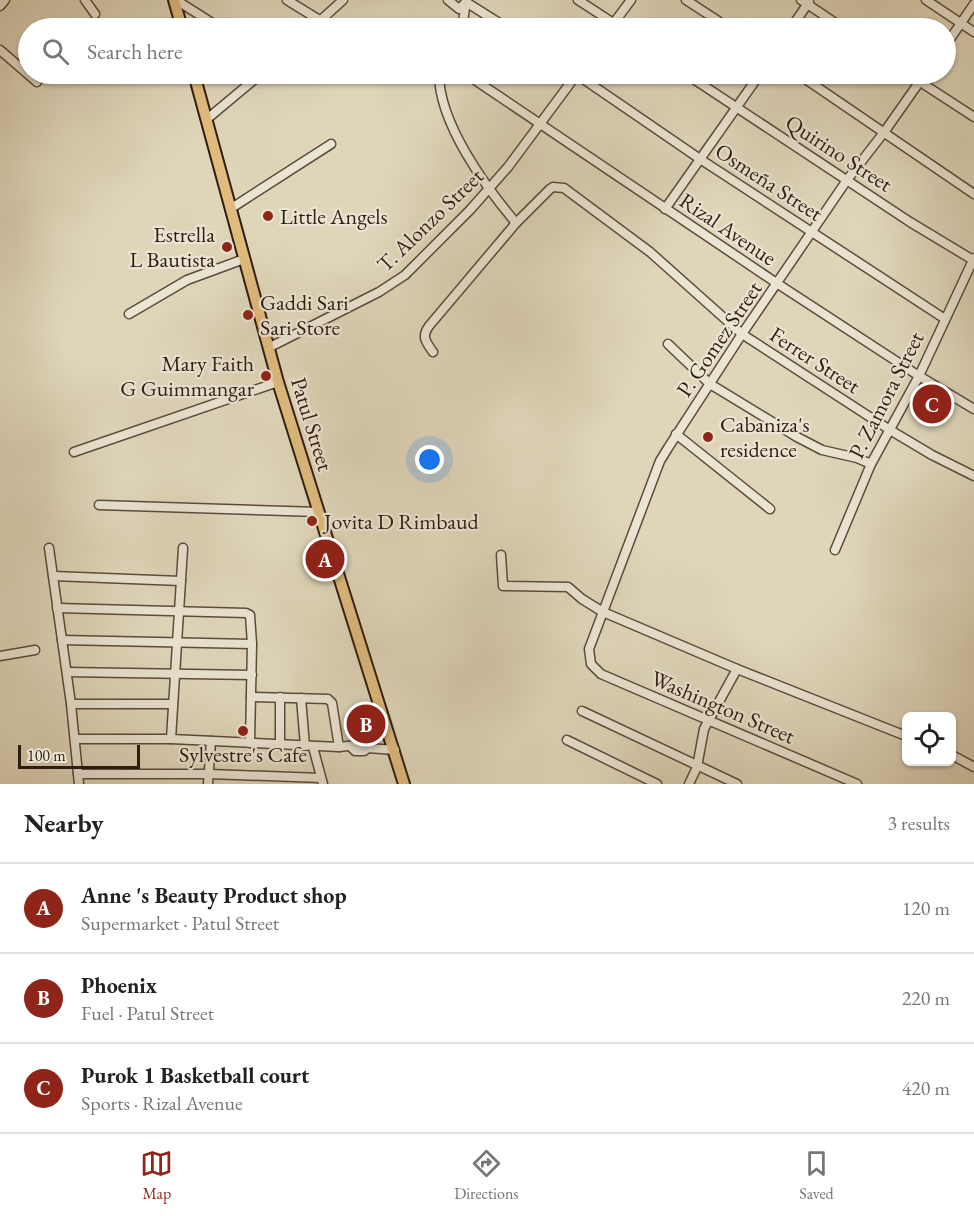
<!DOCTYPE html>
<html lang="en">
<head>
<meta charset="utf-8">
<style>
  :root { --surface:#fff; --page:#f6f6f6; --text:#222; --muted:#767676; --line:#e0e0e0; --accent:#8f2418 }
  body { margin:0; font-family:"EB Garamond",serif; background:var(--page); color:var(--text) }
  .controls { position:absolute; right:18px; bottom:18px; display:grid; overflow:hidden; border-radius:9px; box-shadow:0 2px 4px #0004 }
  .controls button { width:54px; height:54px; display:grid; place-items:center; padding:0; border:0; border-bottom:2px solid var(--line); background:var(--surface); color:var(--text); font:30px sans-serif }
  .scale { position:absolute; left:18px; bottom:15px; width:122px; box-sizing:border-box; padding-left:6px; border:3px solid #301d12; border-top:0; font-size:16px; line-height:21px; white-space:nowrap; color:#301d12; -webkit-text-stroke:4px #eae4d2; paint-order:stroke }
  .you { position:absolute; left:430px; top:460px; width:21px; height:21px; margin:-15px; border:4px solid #fff; border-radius:50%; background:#1a73e8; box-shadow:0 0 0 9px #1a73e833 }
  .badge { display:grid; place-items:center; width:39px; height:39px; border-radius:50%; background:var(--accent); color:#fff; font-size:20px; font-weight:700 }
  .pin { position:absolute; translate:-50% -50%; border:3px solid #fff; box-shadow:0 2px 6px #0006 }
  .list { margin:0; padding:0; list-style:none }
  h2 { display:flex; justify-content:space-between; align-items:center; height:78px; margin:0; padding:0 24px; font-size:26px }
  h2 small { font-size:20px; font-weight:400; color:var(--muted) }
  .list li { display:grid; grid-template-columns:39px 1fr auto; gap:18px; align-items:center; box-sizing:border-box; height:90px; padding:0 24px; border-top:2px solid var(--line) }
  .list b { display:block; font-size:22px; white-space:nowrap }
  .list p { margin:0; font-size:20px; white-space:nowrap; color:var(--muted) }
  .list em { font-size:20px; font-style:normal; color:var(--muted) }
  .icon { flex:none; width:33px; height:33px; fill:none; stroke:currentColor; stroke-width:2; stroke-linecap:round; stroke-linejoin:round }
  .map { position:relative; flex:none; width:974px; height:784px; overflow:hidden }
  .search { position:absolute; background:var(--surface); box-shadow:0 2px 4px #0004; left:18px; right:18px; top:18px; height:66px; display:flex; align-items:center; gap:15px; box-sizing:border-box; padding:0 21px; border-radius:33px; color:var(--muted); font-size:22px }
  .sheet { height:348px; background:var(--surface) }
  nav { display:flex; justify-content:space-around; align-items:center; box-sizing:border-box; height:84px; border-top:2px solid var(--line); background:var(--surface); font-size:16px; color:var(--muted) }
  nav a { display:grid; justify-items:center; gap:3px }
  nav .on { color:var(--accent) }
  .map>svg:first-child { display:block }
</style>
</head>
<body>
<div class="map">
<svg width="974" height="784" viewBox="0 0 974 784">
  <rect width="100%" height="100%" fill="#dfd6ba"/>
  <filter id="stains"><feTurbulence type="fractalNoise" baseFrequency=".00333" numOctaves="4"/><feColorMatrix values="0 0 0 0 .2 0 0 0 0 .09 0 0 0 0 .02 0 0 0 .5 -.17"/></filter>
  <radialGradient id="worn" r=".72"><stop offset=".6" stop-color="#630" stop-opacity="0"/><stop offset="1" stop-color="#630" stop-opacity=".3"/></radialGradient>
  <!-- green -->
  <path fill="#b5bd8d" stroke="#726d50" stroke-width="1.5" d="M 923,385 L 954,404 L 942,423 L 911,405 Z"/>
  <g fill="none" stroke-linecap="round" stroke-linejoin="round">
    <!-- minor casing -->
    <g stroke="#5c4b3c" stroke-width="11">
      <g id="minor">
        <path d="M 85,0 L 95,14"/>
        <path d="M 176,0 L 220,28"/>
        <path d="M 287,0 L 321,21"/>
        <path d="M 448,0 L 459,9 L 466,2"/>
        <path d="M 578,0 L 621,28"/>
        <path d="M 686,0 L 729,28"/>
        <path d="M 801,0 L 843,28"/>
        <path d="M 926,0 L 974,32"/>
        <path d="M 466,2 L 507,28"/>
        <path d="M 0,6 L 5,0"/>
        <path d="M 312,28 L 343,0"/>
        <path d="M 462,28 L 466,2"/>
        <path d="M 610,28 L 631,0"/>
        <path d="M 791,28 L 809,2"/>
        <path d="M 946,45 L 974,4"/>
        <path d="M 0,50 L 37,82"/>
        <path d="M 439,74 C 439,123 485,186 516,223"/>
        <path d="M 466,74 L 778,284 L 919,376 L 974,409"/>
        <path d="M 576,74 L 700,159 L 945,319"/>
        <path d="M 686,74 L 910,222 L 973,260"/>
        <path d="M 798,74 L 974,194"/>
        <path d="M 908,74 L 974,117"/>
        <path d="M 207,119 L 261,74"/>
        <path d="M 230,209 L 331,144"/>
        <path d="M 665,209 L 760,74"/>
        <path d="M 129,314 L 187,280 L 244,259"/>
        <path d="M 668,344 L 710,384 L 797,437 L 822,450 L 857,458 L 871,464"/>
        <path d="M 270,347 L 379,292 L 405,275 L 470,210 L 508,167 L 577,74"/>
        <path d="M 433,352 C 426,342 421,337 429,326 L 516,223 L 550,189 L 553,187 L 564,188 L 650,252 L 742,334 L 890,430 L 932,455 L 974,476"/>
        <path d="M 676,434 L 770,509"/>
        <path d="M 74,452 L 278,382"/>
        <path d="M 99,505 L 319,512"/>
        <path d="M 49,548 L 71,704 L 79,784"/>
        <path d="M 835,550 L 871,464 L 919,376 L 974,258"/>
        <path d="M 501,555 L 503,586 L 568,587 L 582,599 L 603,612 L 737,669 L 906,736"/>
        <path d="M 53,576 L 181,581"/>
        <path d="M 57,608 L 246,613 L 250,615 L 252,644 L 250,743"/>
        <path d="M 62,640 L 252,644"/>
        <path d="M 0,656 L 35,650"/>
        <path d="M 67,672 L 252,675"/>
        <path d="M 251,697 L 328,699 L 332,703 L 339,747"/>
        <path d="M 301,698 L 305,746"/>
        <path d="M 71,704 L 173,704"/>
        <path d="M 582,711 L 737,784"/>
        <path d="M 75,739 L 171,739 L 339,747 L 364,744 L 368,748 L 395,750"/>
        <path d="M 171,739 L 183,548"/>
        <path d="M 567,740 L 657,784"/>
        <path d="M 280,744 L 280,697"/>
        <path d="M 313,747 L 323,784"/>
        <path d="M 351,747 L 355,751 L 364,751 L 368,748"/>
        <path d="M 952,755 L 974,767"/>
        <path d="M 78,774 L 209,774 L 321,778"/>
        <path d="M 208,784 L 211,741"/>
        <path d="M 689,784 L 697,767 L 704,729 L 737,669"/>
        <path d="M 857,784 L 601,674 L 591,664 L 589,649 L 660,461 L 668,448 L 742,334 L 847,180 L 885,131 L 925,74"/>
      </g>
    </g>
    <!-- major casing -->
    <g stroke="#301d12" stroke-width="14">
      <g id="major">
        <path d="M 174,0 L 182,28"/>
        <path d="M 194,74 L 278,382 L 404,784"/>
      </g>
    </g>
    <!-- minor -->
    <use href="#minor" stroke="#eae4d2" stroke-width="8"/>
    <!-- major -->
    <use href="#major" stroke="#e0bb7d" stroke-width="10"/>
  </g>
  <!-- markers -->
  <g fill="#8f2418" stroke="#eae4d2" stroke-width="2">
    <circle cx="268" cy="216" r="6"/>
    <circle cx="227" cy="247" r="6"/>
    <circle cx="248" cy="315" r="6"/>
    <circle cx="266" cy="376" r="6"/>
    <circle cx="708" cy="437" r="6"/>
    <circle cx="312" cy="521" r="6"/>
    <circle cx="243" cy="731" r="6"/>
  </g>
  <g text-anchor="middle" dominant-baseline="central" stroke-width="4.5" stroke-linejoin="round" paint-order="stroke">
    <!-- street labels -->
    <g font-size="22" fill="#301d12" stroke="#eae4d2">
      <text transform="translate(839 153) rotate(33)">Quirino Street</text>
      <text transform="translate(769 182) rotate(33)">Osmeña Street</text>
      <text transform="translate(430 220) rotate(-44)">T. Alonzo Street</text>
      <text transform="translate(728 229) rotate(34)">Rizal Avenue</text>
      <text transform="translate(719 339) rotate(-56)">P. Gomez Street</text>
      <text transform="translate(815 360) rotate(33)">Ferrer Street</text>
      <text transform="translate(886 395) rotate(-63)">P. Zamora Street</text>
      <text transform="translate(312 424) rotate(73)">Patul Street</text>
      <text transform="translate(723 707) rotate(23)">Washington Street</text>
    </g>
    <!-- poi labels -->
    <g font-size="22" fill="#301d12" stroke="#eae4d2" text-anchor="start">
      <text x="280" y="216">Little Angels</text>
      <text x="215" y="234" text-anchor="end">Estrella<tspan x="215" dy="25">L Bautista</tspan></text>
      <text x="260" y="302">Gaddi Sari<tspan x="260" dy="25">Sari Store</tspan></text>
      <text x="254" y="363" text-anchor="end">Mary Faith<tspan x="254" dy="25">G Guimmangar</tspan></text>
      <text x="720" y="424">Cabaniza's<tspan x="720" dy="25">residence</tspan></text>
      <text x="324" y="521">Jovita D Rimbaud</text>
      <text x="243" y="754" text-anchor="middle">Sylvestre's Cafe</text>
    </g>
  </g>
  <rect width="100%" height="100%" filter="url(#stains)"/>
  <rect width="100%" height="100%" fill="url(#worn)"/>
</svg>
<div class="controls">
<button><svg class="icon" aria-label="locate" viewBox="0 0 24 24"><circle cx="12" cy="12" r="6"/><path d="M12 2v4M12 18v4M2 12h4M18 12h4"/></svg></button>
</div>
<div class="scale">100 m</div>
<div class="you"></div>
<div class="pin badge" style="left:325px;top:559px">A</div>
<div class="pin badge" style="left:366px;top:724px">B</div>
<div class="pin badge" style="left:932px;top:404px">C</div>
<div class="search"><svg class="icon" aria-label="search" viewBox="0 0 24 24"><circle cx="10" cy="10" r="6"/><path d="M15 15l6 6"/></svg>Search here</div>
</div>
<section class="sheet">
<h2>Nearby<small>3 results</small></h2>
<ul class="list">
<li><span class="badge">A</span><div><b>Anne 's Beauty Product shop</b><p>Supermarket · Patul Street</p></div><em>120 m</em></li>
<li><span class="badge">B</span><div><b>Phoenix</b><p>Fuel · Patul Street</p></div><em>220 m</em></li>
<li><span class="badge">C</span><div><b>Purok 1 Basketball court</b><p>Sports · Rizal Avenue</p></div><em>420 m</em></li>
</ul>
</section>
<nav>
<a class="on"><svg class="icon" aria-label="map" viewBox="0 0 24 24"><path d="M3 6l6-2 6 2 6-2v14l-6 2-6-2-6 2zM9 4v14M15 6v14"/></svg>Map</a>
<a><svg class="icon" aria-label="directions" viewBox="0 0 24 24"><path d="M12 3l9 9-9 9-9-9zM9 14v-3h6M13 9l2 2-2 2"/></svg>Directions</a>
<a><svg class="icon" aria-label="saved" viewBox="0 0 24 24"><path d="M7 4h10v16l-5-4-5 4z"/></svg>Saved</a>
</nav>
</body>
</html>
